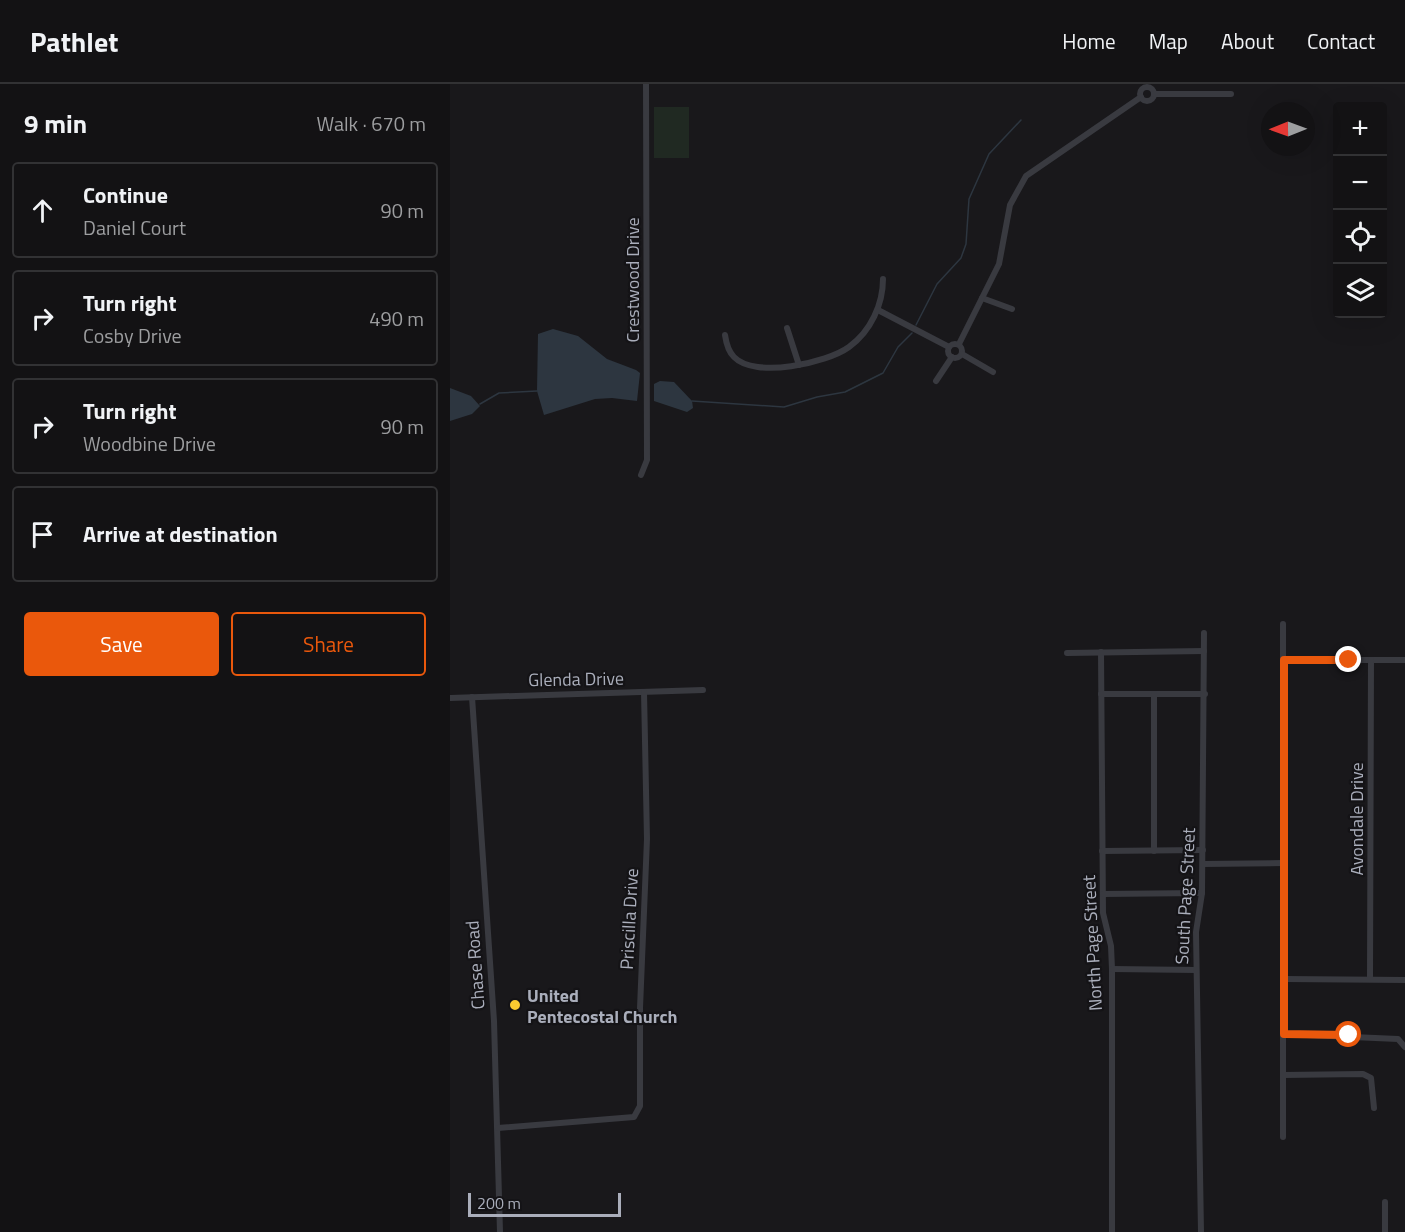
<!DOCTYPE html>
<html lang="en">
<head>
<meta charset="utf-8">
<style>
  :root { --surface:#131214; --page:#1c1b1d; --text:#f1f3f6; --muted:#9d9ea0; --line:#323234; --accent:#ea580c }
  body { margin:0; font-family:"Titillium Web",sans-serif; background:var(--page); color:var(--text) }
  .controls { position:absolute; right:18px; top:18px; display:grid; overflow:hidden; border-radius:6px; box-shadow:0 6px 24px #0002 }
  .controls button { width:54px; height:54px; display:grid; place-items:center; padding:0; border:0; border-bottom:2px solid var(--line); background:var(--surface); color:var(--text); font:30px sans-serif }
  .compass { position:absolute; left:811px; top:18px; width:54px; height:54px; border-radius:50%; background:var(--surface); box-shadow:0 6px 24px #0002; rotate:269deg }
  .scale { position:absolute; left:18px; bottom:15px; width:153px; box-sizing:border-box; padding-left:6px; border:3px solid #aaaebb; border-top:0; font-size:16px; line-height:21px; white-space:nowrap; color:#aaaebb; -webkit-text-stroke:4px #141316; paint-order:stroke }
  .stop { position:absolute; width:18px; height:18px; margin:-14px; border:4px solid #ea580c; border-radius:50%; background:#fff }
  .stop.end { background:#ea580c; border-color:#fff; box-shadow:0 2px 6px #0008 }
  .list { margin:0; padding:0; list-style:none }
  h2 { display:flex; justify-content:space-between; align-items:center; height:78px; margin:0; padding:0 24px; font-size:26px }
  h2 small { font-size:20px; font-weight:400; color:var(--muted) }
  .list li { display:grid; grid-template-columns:39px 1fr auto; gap:18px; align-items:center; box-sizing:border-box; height:96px; margin:0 12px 12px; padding:0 12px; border:2px solid var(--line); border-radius:6px }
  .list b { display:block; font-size:22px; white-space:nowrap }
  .list p { margin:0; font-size:20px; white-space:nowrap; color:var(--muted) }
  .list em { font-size:20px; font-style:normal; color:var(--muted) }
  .actions { display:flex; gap:12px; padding:18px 24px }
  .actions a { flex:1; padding:14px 0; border:2px solid var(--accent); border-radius:6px; text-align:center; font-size:21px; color:var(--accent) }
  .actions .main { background:var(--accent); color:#fff }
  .icon { flex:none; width:33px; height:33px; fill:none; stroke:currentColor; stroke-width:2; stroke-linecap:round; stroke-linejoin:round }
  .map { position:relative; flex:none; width:955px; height:1148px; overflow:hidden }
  header { display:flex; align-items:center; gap:36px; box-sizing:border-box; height:84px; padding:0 30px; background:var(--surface); border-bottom:2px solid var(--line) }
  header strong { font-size:28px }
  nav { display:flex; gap:33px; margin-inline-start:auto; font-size:21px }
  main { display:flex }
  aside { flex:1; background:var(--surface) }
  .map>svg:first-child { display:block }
</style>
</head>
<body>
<header>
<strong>Pathlet</strong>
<nav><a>Home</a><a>Map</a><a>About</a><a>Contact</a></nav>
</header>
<main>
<aside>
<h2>9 min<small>Walk · 670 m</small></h2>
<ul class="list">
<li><svg class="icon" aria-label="ahead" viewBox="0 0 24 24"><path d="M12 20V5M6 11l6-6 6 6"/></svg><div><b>Continue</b><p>Daniel Court</p></div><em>90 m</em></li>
<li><svg class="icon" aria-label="right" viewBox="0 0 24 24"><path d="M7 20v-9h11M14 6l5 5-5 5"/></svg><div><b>Turn right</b><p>Cosby Drive</p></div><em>490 m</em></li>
<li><svg class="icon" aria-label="right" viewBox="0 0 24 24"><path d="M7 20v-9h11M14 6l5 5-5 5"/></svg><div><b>Turn right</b><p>Woodbine Drive</p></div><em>90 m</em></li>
<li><svg class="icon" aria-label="arrive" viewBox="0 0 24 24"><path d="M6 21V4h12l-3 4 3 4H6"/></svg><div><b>Arrive at destination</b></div></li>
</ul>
<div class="actions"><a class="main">Save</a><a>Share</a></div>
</aside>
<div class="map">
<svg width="955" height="1148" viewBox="0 0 955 1148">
  <rect width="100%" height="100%" fill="#19181b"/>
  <!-- green -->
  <rect fill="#202922" x="204" y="23" width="35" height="51"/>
  <!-- water -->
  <g fill="#2d3640">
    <path d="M 103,245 L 128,252 L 157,275 L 186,286 L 190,289 L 187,317 L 162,314 L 145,315 L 94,331 L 87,307 L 88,250 Z"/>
    <path d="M 210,297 L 224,298 L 242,317 L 243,324 L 237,328 L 204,317 L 204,300 Z"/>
    <path d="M 0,304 L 21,312 L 30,322 L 22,330 L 0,337 Z"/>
  </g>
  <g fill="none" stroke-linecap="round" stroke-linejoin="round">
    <!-- stream -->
    <g stroke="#2d3640" stroke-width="1.5">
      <path d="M 466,241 L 487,200 L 511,174 L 516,160 L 519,115 L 539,70 L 571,36"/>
      <path d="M 242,317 L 334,323 L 367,313 L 395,308 L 433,289 L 448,263 L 462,249"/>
      <path d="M 30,320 L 49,309 L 87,307"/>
    </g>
    <!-- minor -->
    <g stroke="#393a40" stroke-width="6">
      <circle cx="697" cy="10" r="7"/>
      <path d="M 704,10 L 781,10"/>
      <path d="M 532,214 L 562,225"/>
      <path d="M 428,226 L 499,263"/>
      <path d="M 337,244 L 349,281"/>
      <path d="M 275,251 C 276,258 278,267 284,273 C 305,295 377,279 399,263 C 421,247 433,220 433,195"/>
      <circle cx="505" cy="267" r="7"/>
      <path d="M 509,260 L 549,180 L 560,121 L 576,92 L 691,13"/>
      <path d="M 512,270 L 543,288"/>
      <path d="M 486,297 L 502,273"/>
      <path d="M 191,391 L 197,376 L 196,0"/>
      <path d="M 651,568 L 653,829 L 661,862 L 662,885 L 662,1148"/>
      <path d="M 617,569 L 754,567"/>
      <path d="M 834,576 L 955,576"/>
      <path d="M 651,610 L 755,610"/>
      <path d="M 704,610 L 704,767"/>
      <path d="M 22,613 L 44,937 L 50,1148"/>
      <path d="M 0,614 L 253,606"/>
      <path d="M 652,767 L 753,766"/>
      <path d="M 753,780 L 833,779"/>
      <path d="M 653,810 L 752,809"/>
      <path d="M 662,885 L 746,886"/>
      <path d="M 920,894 L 921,576"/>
      <path d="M 835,895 L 955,896"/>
      <path d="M 834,950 L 948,955 L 955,963"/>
      <path d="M 833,991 L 913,990 L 921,994 L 924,1024"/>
      <path d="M 48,1044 L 184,1033 L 190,1022 L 190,924 L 197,755 L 194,608"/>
      <path d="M 833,1053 L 833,540"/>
      <path d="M 935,1118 L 935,1148"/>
      <path d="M 751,1148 L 746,848 L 752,809 L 754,549"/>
    </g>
  </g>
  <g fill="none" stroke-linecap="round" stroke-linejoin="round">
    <!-- route -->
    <path stroke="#ea580c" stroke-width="8" d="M 899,576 L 834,576 L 834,950 L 899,951"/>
  </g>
  <!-- markers -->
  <circle fill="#fbcb30" stroke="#141316" stroke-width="2" cx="65" cy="921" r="6"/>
  <g text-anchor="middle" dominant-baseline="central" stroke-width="4.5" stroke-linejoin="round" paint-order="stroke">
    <!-- street labels -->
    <g font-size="18" fill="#aaaebb" stroke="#141316">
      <text transform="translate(182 196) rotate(-90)">Crestwood Drive</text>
      <text transform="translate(126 595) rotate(-1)">Glenda Drive</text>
      <text transform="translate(906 735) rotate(-90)">Avondale Drive</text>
      <text transform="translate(735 812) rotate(-87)">South Page Street</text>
      <text transform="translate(179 835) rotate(-87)">Priscilla Drive</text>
      <text transform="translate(642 859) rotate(-93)">North Page Street</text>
      <text transform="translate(25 881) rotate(-94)">Chase Road</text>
    </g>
    <!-- poi labels -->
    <g font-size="18" font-weight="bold" fill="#aaaebb" stroke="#141316" text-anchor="start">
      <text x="77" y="911">United<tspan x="77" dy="21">Pentecostal Church</tspan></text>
    </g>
  </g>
</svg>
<div class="controls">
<button>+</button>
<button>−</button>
<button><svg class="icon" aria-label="locate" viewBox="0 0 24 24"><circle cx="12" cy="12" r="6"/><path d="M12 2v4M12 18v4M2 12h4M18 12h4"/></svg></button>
<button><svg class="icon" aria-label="layers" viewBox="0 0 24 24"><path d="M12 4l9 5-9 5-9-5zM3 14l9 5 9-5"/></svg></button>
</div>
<svg class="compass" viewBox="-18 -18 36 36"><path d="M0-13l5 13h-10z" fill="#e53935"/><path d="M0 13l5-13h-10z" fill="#9d9ea0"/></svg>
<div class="scale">200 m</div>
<div class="stop" style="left:899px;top:951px"></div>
<div class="stop end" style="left:899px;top:576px"></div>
</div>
</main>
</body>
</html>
